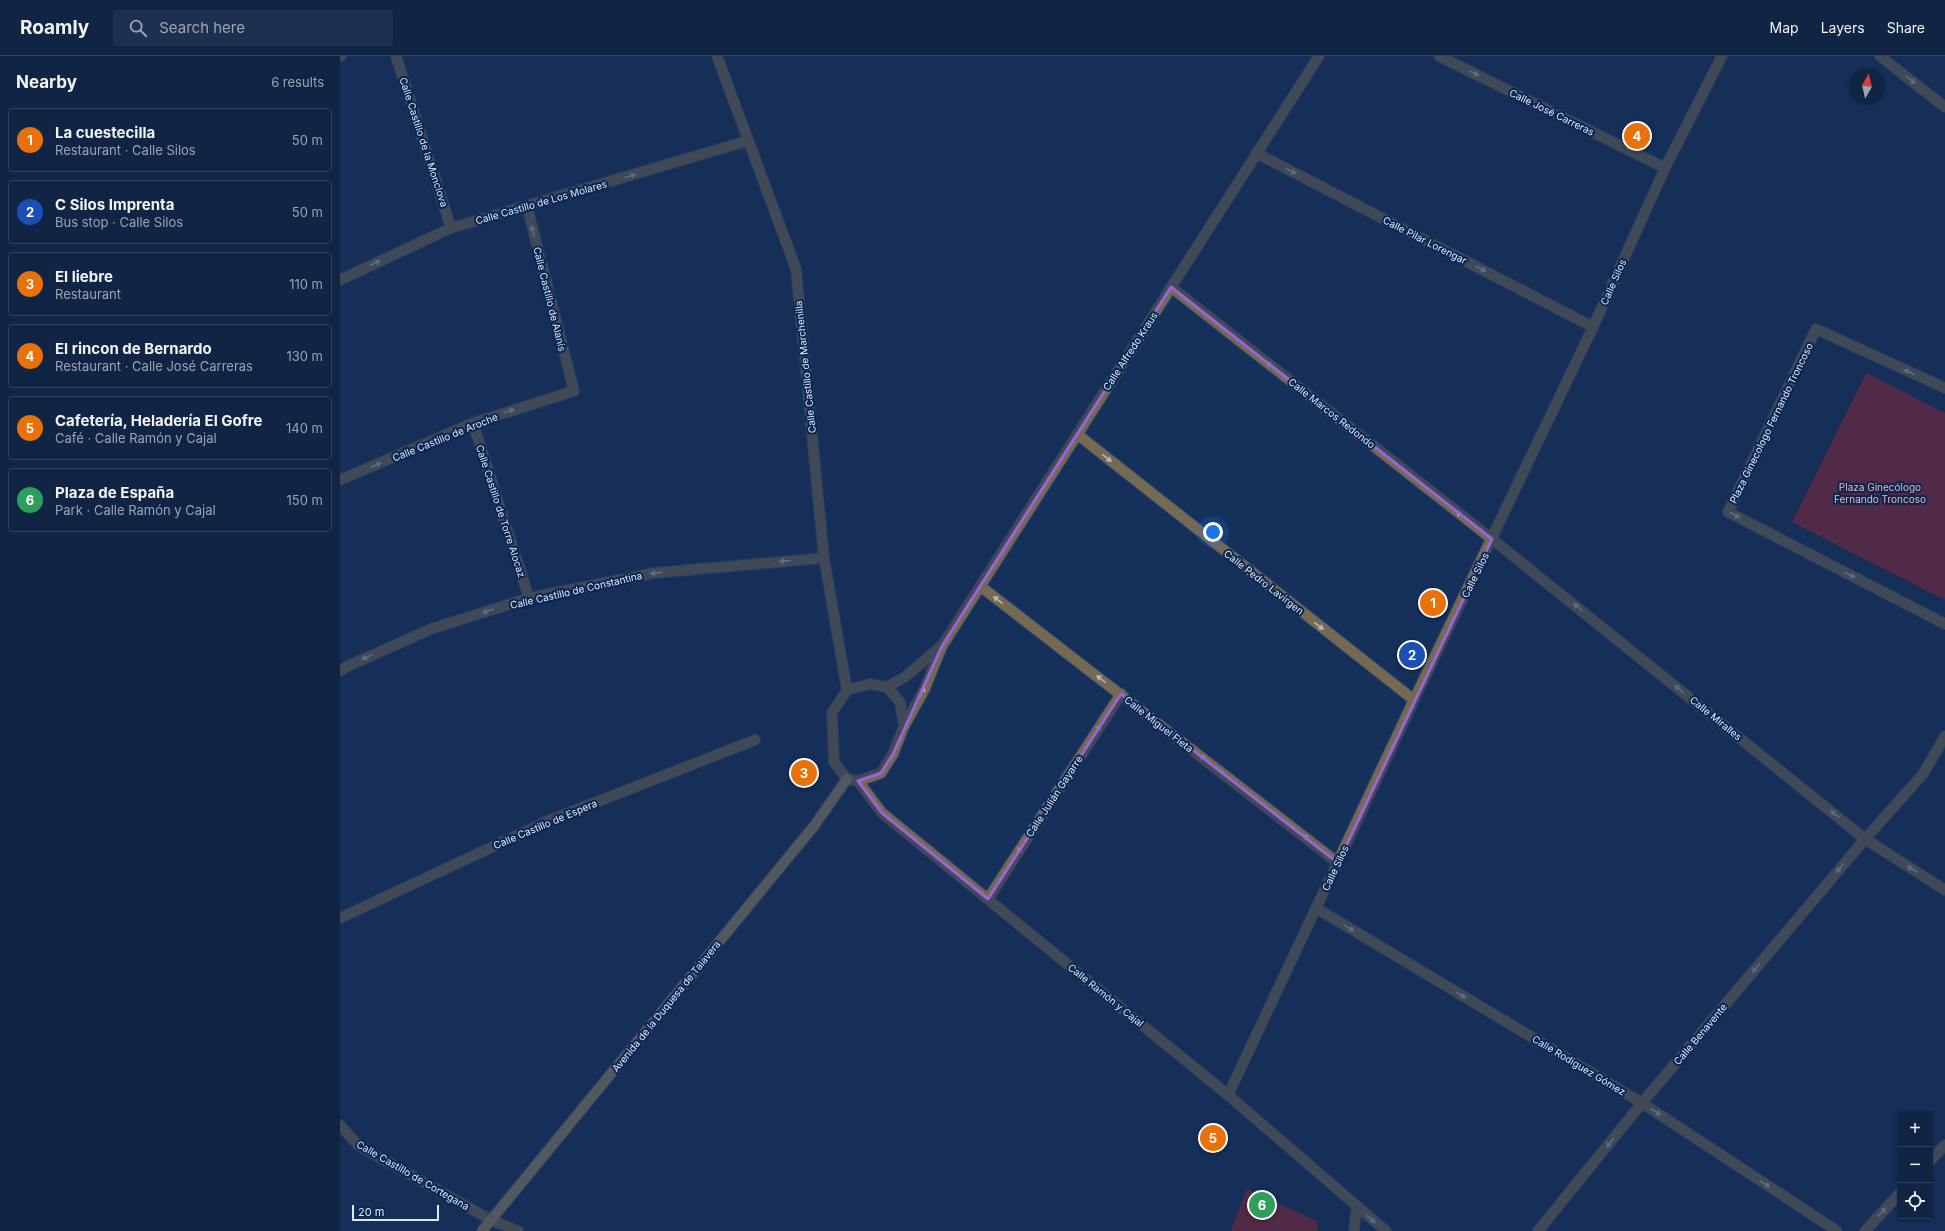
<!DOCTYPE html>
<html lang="en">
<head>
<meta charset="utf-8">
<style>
  :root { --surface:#102444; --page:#1e304f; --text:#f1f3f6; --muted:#9ca4b2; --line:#30415d; --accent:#d93025 }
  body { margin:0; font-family:Inter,sans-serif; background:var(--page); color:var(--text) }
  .controls { position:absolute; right:12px; bottom:12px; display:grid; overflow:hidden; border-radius:4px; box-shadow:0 1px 3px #0004 }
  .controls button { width:36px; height:36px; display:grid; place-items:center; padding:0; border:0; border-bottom:1px solid var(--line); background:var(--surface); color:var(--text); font:20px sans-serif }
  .compass { position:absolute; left:1509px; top:12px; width:36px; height:36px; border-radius:50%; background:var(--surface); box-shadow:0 1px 3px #0004; rotate:8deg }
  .scale { position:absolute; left:12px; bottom:10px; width:87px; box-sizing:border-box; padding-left:4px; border:2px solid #dbe9ff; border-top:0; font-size:11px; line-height:14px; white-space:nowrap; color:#dbe9ff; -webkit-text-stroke:3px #0b254f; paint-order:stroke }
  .you { position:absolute; left:873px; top:476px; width:14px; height:14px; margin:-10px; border:3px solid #fff; border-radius:50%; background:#1a73e8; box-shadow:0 0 0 6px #1a73e833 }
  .badge { display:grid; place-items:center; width:26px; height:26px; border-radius:50%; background:var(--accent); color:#fff; font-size:13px; font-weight:700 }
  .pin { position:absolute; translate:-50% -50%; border:2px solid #fff; box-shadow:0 1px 4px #0006 }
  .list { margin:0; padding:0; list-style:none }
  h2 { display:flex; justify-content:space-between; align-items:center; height:52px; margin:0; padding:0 16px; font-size:17px }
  h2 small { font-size:13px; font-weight:400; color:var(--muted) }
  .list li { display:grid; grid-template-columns:26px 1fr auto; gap:12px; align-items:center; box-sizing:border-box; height:64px; margin:0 8px 8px; padding:0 8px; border:1px solid var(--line); border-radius:4px }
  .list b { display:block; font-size:15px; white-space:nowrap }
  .list p { margin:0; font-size:13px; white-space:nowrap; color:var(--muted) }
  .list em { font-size:13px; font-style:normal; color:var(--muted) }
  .icon { flex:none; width:22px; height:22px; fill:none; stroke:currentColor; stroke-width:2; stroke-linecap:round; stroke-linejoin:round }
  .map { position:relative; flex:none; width:1605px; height:1175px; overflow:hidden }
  header { display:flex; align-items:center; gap:24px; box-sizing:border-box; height:56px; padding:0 20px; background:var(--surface); border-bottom:1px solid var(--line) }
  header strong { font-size:19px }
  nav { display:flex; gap:22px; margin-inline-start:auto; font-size:14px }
  .search { width:280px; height:36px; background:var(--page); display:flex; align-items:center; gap:10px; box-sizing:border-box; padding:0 14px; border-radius:4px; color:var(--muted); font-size:15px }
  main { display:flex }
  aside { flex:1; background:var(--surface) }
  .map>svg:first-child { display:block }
</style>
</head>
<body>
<header>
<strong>Roamly</strong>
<div class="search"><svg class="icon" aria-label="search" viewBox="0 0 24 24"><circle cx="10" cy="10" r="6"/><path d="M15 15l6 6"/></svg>Search here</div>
<nav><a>Map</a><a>Layers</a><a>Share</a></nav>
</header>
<main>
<aside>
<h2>Nearby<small>6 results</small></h2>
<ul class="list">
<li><span class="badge" style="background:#e8710a">1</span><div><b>La cuestecilla</b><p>Restaurant · Calle Silos</p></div><em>50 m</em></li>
<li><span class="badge" style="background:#1a4fb4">2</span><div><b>C Silos Imprenta</b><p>Bus stop · Calle Silos</p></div><em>50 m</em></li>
<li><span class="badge" style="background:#e8710a">3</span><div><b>El liebre</b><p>Restaurant</p></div><em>110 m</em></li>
<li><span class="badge" style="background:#e8710a">4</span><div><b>El rincon de Bernardo</b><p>Restaurant · Calle José Carreras</p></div><em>130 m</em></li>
<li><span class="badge" style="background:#e8710a">5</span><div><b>Cafetería, Heladería El Gofre</b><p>Café · Calle Ramón y Cajal</p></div><em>140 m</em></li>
<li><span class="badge" style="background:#2e9e5b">6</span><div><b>Plaza de España</b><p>Park · Calle Ramón y Cajal</p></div><em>150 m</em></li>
</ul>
</aside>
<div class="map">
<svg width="1605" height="1175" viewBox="0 0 1605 1175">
  <rect width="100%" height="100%" fill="#15305a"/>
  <!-- green -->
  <g fill="#972432">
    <path d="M 1526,317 L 1605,357 L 1605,544 L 1452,466 Z"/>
    <path d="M 907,1133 L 977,1165 L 978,1175 L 891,1175 Z"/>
  </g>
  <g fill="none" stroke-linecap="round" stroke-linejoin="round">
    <!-- street casing -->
    <g stroke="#354e74" stroke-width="12">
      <g id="street">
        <path d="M 0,0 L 1,0"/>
        <path d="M 56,0 L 111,172"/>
        <path d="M 377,0 L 456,213 L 484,502 L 507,634"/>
        <path d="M 1099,0 L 1325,112"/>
        <path d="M 1540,0 L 1605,51"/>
        <path d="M 916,97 L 1253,271"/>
        <path d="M 0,224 L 111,172 L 407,85"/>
        <path d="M 831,231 L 1152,483 L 1525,783 L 1605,834"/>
        <path d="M 1605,332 L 1476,273 L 1388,456 L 1605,568"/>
        <path d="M 133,367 L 189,542"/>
        <path d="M 737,378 L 1074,644"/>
        <path d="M 0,424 L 133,367 L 234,335 L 187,150"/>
        <path d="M 640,530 L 998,807"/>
        <path d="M 0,615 L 8,610 L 91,573 L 189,542 L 314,517 L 484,502"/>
        <path d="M 530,628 L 547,631 L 560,646 L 564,670 L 553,698 L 541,717 L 518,725 L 507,723 L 494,706 L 492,657 L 507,634 Z"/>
        <path d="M 547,631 L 565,621 L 600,591"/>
        <path d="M 564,670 L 584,634 L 602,590 L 979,0"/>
        <path d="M 518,725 L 542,757 L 888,1039 L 1046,1175"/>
        <path d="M 648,843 L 781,638"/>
        <path d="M 976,852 L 1302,1047 L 1497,1175"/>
        <path d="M 0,862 L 208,765 L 415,684"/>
        <path d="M 888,1039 L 1074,644 L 1253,271 L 1325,112 L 1382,0"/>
        <path d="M 0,1069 L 19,1090 L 151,1164 L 178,1175"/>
        <path d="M 1590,1105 L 1605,1089"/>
        <path d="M 1014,1175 L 1017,1150"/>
        <path d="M 1198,1175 L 1302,1047 L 1525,783 L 1583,718 L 1605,680"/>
        <path d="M 1525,1175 L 1560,1137"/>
      </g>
    </g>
    <!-- secondary casing -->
    <g stroke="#354e74" stroke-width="12">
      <path id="secondary" d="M 142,1175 L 474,770 L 507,723"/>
    </g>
    <!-- street -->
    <use href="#street" stroke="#766952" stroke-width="10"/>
    <!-- secondary -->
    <use href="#secondary" stroke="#9d8764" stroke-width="10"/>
  </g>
  <!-- one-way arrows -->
  <defs><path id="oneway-solid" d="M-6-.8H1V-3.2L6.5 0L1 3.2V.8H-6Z"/></defs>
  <g fill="#b3b6ba">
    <use href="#oneway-solid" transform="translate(1134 17) rotate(26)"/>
    <use href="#oneway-solid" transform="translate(1571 24) rotate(38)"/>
    <use href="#oneway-solid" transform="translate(951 115) rotate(27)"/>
    <use href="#oneway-solid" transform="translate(290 120) rotate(-16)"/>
    <use href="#oneway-solid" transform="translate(193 175) rotate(-104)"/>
    <use href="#oneway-solid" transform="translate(35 207) rotate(-25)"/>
    <use href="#oneway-solid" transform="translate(1141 213) rotate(27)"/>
    <use href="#oneway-solid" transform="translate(931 309) rotate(-142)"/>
    <use href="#oneway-solid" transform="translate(1569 316) rotate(-156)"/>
    <use href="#oneway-solid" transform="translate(169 355) rotate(-18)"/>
    <use href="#oneway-solid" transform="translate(767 402) rotate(38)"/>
    <use href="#oneway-solid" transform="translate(36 409) rotate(-23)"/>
    <use href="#oneway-solid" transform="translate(1121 459) rotate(-142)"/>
    <use href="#oneway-solid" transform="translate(1395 459) rotate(29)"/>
    <use href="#oneway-solid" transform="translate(445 505) rotate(175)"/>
    <use href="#oneway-solid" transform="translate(316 517) rotate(172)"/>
    <use href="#oneway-solid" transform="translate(1510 519) rotate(27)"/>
    <use href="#oneway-solid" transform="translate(658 544) rotate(-142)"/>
    <use href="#oneway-solid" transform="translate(1238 551) rotate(-141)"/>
    <use href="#oneway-solid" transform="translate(148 555) rotate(163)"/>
    <use href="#oneway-solid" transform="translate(979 570) rotate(38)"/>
    <use href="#oneway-solid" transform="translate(27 601) rotate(156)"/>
    <use href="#oneway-solid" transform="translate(761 623) rotate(-142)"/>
    <use href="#oneway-solid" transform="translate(1339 633) rotate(-141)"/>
    <use href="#oneway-solid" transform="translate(582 636) rotate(-63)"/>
    <use href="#oneway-solid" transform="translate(760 671) rotate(123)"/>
    <use href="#oneway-solid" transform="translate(864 703) rotate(-142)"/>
    <use href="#oneway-solid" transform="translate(1495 758) rotate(-141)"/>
    <use href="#oneway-solid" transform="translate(967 783) rotate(-142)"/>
    <use href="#oneway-solid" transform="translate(681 792) rotate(123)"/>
    <use href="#oneway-solid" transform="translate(1500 812) rotate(130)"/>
    <use href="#oneway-solid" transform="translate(1572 813) rotate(-147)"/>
    <use href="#oneway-solid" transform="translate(1009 872) rotate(31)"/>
    <use href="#oneway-solid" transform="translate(1416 912) rotate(130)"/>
    <use href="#oneway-solid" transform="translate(1121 939) rotate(31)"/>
    <use href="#oneway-solid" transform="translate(1316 1056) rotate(33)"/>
    <use href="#oneway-solid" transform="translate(1270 1087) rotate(129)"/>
    <use href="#oneway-solid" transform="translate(1425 1128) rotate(33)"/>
    <use href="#oneway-solid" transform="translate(1542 1156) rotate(-47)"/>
    <use href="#oneway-solid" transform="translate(1031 1163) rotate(41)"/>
  </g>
  <!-- marked area -->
  <path d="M0 0H1605V1175H0ZM 831,231 L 1152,483 L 998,807 L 781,638 L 648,843 L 542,757 L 518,725 L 541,717 L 553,698 L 602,590 Z" fill="#15305a" fill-opacity=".55" fill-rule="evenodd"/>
  <path fill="none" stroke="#9865d2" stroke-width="3" stroke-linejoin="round" d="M 831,231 L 1152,483 L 998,807 L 781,638 L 648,843 L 542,757 L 518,725 L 541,717 L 553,698 L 602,590 Z"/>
  <g text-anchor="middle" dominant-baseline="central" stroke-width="4" stroke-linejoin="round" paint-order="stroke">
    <!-- street labels -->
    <g font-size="10" fill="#dbe9ff" stroke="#0b254f">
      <text transform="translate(1212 56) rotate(26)">Calle José Carreras</text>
      <text transform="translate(84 86) rotate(72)">Calle Castillo de la Monclova</text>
      <text transform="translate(201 146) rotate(-16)">Calle Castillo de Los Molares</text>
      <text transform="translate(1085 184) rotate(27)">Calle Pilar Lorengar</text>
      <text transform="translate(1273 226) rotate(-66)">Calle Silos</text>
      <text transform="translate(210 243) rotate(76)">Calle Castillo de Alanís</text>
      <text transform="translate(790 295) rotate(-57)">Calle Alfredo Kraus</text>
      <text transform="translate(465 311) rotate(-96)">Calle Castillo de Marchenilla</text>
      <text transform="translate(992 357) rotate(38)">Calle Marcos Redondo</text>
      <text transform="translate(1431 367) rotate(-64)">Plaza Ginecologo Fernando Troncoso</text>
      <text transform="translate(105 381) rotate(-22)">Calle Castillo de Aroche</text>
      <text transform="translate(161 455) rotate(72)">Calle Castillo de Torre Alocaz</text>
      <text transform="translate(1135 519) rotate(-64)">Calle Silos</text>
      <text transform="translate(924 526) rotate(38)">Calle Pedro Lavirgen</text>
      <text transform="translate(236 534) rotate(-13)">Calle Castillo de Constantina</text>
      <text transform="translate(1376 662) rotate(39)">Calle Miralles</text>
      <text transform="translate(819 668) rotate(38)">Calle Miguel Fleta</text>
      <text transform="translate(714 740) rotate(-57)">Calle Julián Gayarre</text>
      <text transform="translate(205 768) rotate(-23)">Calle Castillo de Espera</text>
      <text transform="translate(995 812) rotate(-65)">Calle Silos</text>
      <text transform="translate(766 939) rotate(39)">Calle Ramón y Cajal</text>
      <text transform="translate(326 950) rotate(-51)">Avenida de la Duquesa de Talavera</text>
      <text transform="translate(1360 978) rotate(-50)">Calle Benavente</text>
      <text transform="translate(1239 1009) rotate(31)">Calle Rodiguez Gómez</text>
      <text transform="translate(73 1119) rotate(30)">Calle Castillo de Cortegana</text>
    </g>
    <!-- park labels -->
    <g font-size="10" fill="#f3b6b5" stroke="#0b254f">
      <text x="1540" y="431">Plaza Ginecólogo<tspan x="1540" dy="12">Fernando Troncoso</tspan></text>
    </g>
  </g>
</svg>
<div class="controls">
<button>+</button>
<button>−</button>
<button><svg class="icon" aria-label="locate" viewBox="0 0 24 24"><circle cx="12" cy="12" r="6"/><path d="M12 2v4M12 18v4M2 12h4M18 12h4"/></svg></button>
</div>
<svg class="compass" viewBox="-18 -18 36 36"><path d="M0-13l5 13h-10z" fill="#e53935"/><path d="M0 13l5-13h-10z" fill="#9ca4b2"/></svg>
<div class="scale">20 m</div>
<div class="you"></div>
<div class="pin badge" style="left:1093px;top:547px;background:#e8710a">1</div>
<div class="pin badge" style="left:1072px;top:599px;background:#1a4fb4">2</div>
<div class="pin badge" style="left:464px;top:717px;background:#e8710a">3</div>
<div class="pin badge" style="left:1297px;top:80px;background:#e8710a">4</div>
<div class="pin badge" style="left:873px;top:1082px;background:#e8710a">5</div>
<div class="pin badge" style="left:922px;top:1149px;background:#2e9e5b">6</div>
</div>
</main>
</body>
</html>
